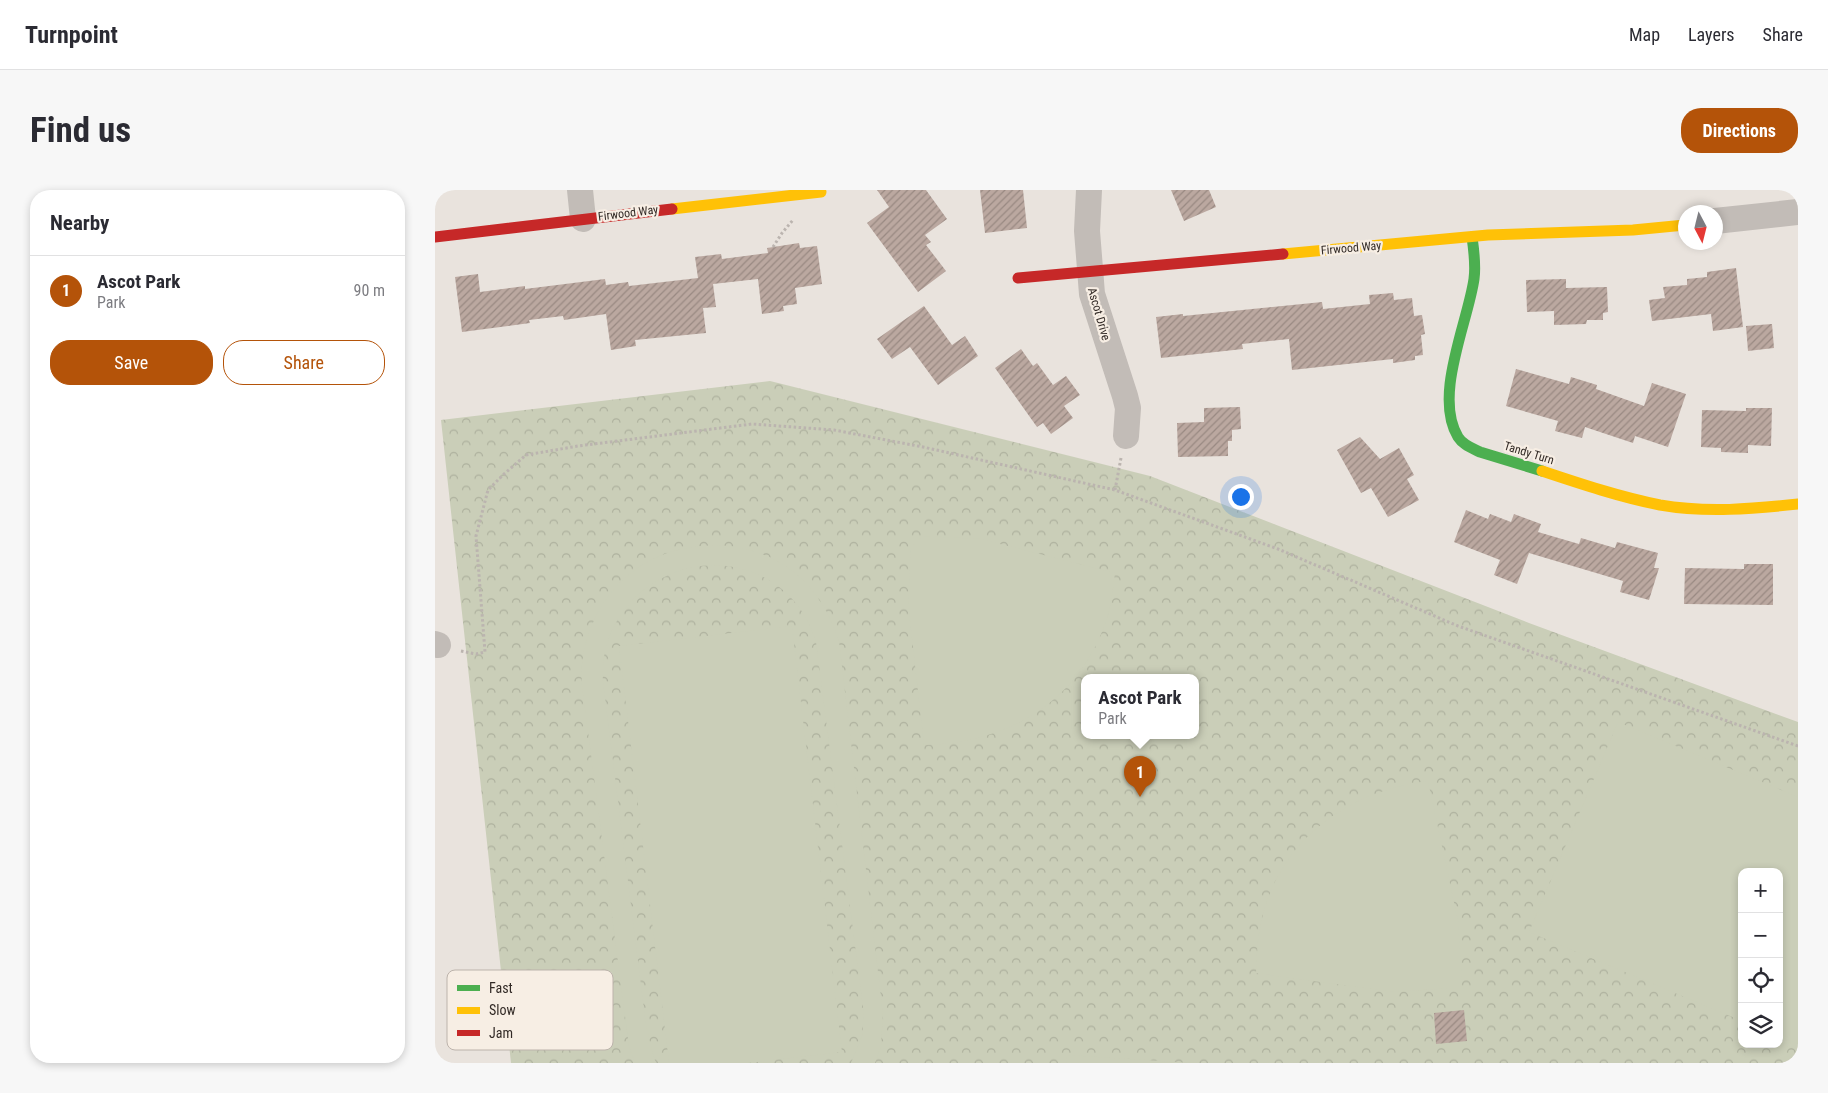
<!DOCTYPE html>
<html lang="en">
<head>
<meta charset="utf-8">
<style>
  :root { --surface:#fff; --page:#f7f7f7; --text:#2b2b33; --muted:#7c7c81; --line:#e1e1e2; --accent:#b45309 }
  body { margin:0; font-family:"Roboto Condensed",sans-serif; background:var(--page); color:var(--text) }
  .controls { position:absolute; right:15px; bottom:15px; display:grid; overflow:hidden; border-radius:10px; box-shadow:0 2px 8px #0003 }
  .controls button { width:45px; height:45px; display:grid; place-items:center; padding:0; border:0; border-bottom:1px solid var(--line); background:var(--surface); color:var(--text); font:25px sans-serif }
  .compass { position:absolute; left:1243px; top:15px; width:45px; height:45px; border-radius:50%; background:var(--surface); box-shadow:0 2px 8px #0003; rotate:173deg }
  .you { position:absolute; left:805px; top:306px; width:18px; height:18px; margin:-12px; border:4px solid #fff; border-radius:50%; background:#1a73e8; box-shadow:0 0 0 8px #1a73e833 }
  .badge { display:grid; place-items:center; width:32px; height:32px; border-radius:50%; background:var(--accent); color:#fff; font-size:16px; font-weight:700 }
  .pin { position:absolute; translate:-50% -41px; filter:drop-shadow(0 1px 2px #0008) }
  .pin::after { content:''; position:absolute; top:26px; width:18px; height:15px; background:inherit; clip-path:polygon(0 0,100% 0,50% 100%) }
  .popup { position:absolute; left:646px; top:484px; width:118px; height:65px; box-sizing:border-box; display:grid; place-content:center; border-radius:10px; background:var(--surface); filter:drop-shadow(0 1px 4px #0005); font-size:16px; white-space:nowrap; color:var(--muted) }
  .popup b { font-size:19px; color:var(--text) }
  .popup::after { content:''; position:absolute; left:50%; top:100%; margin-left:-10px; border:10px solid transparent; border-top-color:var(--surface) }
  .list { margin:0; padding:0; list-style:none }
  h2 { display:flex; justify-content:space-between; align-items:center; height:65px; margin:0; padding:0 20px; font-size:21px }
  h2 small { font-size:16px; font-weight:400; color:var(--muted) }
  .list li { display:grid; grid-template-columns:32px 1fr auto; gap:15px; align-items:center; box-sizing:border-box; height:70px; padding:0 20px; border-top:1px solid var(--line) }
  .list b { display:block; font-size:19px; white-space:nowrap }
  .list p { margin:0; font-size:16px; white-space:nowrap; color:var(--muted) }
  .list em { font-size:16px; font-style:normal; color:var(--muted) }
  .actions { display:flex; gap:10px; padding:15px 20px }
  .actions a { flex:1; padding:11px 0; border:1px solid var(--accent); border-radius:20px; text-align:center; font-size:18px; color:var(--accent) }
  .actions .main { background:var(--accent); color:#fff }
  .icon { flex:none; width:28px; height:28px; fill:none; stroke:currentColor; stroke-width:2; stroke-linecap:round; stroke-linejoin:round }
  .map { position:relative; flex:none; width:1363px; height:873px; overflow:hidden; border-radius:20px }
  header { display:flex; align-items:center; gap:30px; box-sizing:border-box; height:70px; padding:0 25px; background:var(--surface); border-bottom:1px solid var(--line) }
  header strong { font-size:24px }
  nav { display:flex; gap:28px; margin-inline-start:auto; font-size:18px }
  .intro { display:flex; align-items:center; justify-content:space-between; box-sizing:border-box; height:120px; padding:0 30px }
  h1 { margin:0; font-size:35px }
  .button { padding:12px 22px; border-radius:20px; background:var(--accent); color:#fff; font-size:18px; font-weight:700 }
  main { display:flex; gap:30px; padding:0 30px }
  aside { flex:1; background:var(--surface); border-radius:20px; box-shadow:0 2px 8px #0003 }
  .map>svg:first-child { display:block }
</style>
</head>
<body>
<header>
<strong>Turnpoint</strong>
<nav><a>Map</a><a>Layers</a><a>Share</a></nav>
</header>
<div class="intro"><h1>Find us</h1><a class="button">Directions</a></div>
<main>
<aside>
<h2>Nearby<small></small></h2>
<ul class="list">
<li><span class="badge">1</span><div><b>Ascot Park</b><p>Park</p></div><em>90 m</em></li>
</ul>
<div class="actions"><a class="main">Save</a><a>Share</a></div>
</aside>
<div class="map">
<svg width="1363" height="873" viewBox="0 0 1363 873">
  <defs>
    <pattern id="forest-crowns" width="20" height="18" patternUnits="userSpaceOnUse" patternTransform="scale(1.25)"><rect width="20" height="18" fill="#caceb8"/><path d="M2 6a3 3 0 1 1 6 0M12 15a3 3 0 1 1 6 0" fill="none" stroke="#aeb19e"/></pattern>
    <pattern id="building-hatch" width="6" height="6" patternUnits="userSpaceOnUse" patternTransform="scale(1.25)"><rect width="6" height="6" fill="#bba8a0"/><path d="M-1 1l2-2M0 6l6-6M5 7l2-2" fill="none" stroke="#998982"/></pattern>
  </defs>
  <rect width="100%" height="100%" fill="#e9e3dd"/>
  <!-- forest -->
  <path fill="url(#forest-crowns)" fill-rule="evenodd" d="M 335,191 L 715,286 L 1094,433 L 1363,532 L 1363,873 L 76,873 L 6,230 ZM 650,488 L 760,488 L 760,546 L 650,546 ZM 1307,682 L 1344,682 L 1344,854 L 1307,854 Z"/>
  <!-- pitch -->
  <g fill="#caceb8">
    <path d="M 488,346 L 545,349 L 680,383 C 678,399 676,416 671,431 C 644,512 571,554 489,555 L 473,413 L 476,357 Z"/>
    <path d="M 280,355 C 342,357 385,392 404,451 L 448,824 L 446,856 L 440,873 L 416,873 L 427,846 L 429,825 L 381,452 C 356,367 251,350 194,414 C 175,436 166,463 168,491 L 211,835 L 217,861 L 221,873 L 200,873 L 194,857 L 147,495 C 143,441 175,385 227,365 C 244,358 262,356 280,355 Z"/>
    <path d="M 357,436 L 407,862 L 313,873 L 234,873 L 184,456 Z"/>
    <path d="M 1183,532 L 1363,607 L 1363,854 L 1344,846 L 1344,682 L 1307,682 L 1307,831 L 1094,742 Z"/>
    <path d="M 993,591 L 1023,731 L 1027,787 L 1016,798 L 959,802 L 821,783 C 822,767 822,750 826,733 C 843,651 912,601 993,591 Z"/>
    <path d="M 632,865 L 757,873 L 631,873 Z"/>
  </g>
  <!-- building -->
  <g fill="url(#building-hatch)">
    <path d="M 442,0 L 491,0 L 512,29 L 490,45 L 496,52 L 491,55 L 511,81 L 483,102 L 432,33 L 454,17 Z"/>
    <path d="M 545,0 L 588,0 L 592,38 L 550,43 Z"/>
    <path d="M 736,0 L 774,0 L 781,17 L 749,31 Z"/>
    <path d="M 364,53 L 365,58 L 382,56 L 387,94 L 360,98 L 362,114 L 348,116 L 349,121 L 327,124 L 323,89 L 278,94 L 281,117 L 268,118 L 271,143 L 200,150 L 201,156 L 176,160 L 171,124 L 129,130 L 128,126 L 94,130 L 95,133 L 27,142 L 20,87 L 43,84 L 45,102 L 90,96 L 90,99 L 170,89 L 171,95 L 193,92 L 194,96 L 263,88 L 260,67 L 286,64 L 287,69 L 333,63 L 332,58 Z"/>
    <path d="M 1301,78 L 1308,137 L 1278,141 L 1276,124 L 1217,131 L 1214,110 L 1230,108 L 1228,97 L 1252,95 L 1252,89 L 1272,87 L 1272,82 Z"/>
    <path d="M 1131,89 L 1131,98 L 1172,97 L 1173,122 L 1168,123 L 1168,130 L 1152,130 L 1151,134 L 1119,135 L 1119,121 L 1092,122 L 1091,90 Z"/>
    <path d="M 958,103 L 959,110 L 977,108 L 979,126 L 987,125 L 990,144 L 986,145 L 988,165 L 980,166 L 980,170 L 958,173 L 958,169 L 857,180 L 854,149 L 807,154 L 808,159 L 726,168 L 721,127 L 748,124 L 748,126 L 887,112 L 888,119 L 935,114 L 934,105 Z"/>
    <path d="M 489,116 L 517,155 L 530,146 L 543,166 L 503,195 L 475,157 L 457,169 L 442,149 Z"/>
    <path d="M 1337,134 L 1339,158 L 1313,161 L 1311,136 Z"/>
    <path d="M 586,159 L 598,176 L 602,173 L 618,195 L 631,186 L 645,205 L 629,216 L 638,228 L 616,244 L 608,233 L 602,237 L 560,178 Z"/>
    <path d="M 1081,179 L 1134,194 L 1136,187 L 1162,195 L 1161,199 L 1209,216 L 1217,193 L 1251,204 L 1233,257 L 1200,246 L 1198,253 L 1150,237 L 1147,248 L 1120,241 L 1123,231 L 1071,216 Z"/>
    <path d="M 805,217 L 806,239 L 797,240 L 797,251 L 793,251 L 793,266 L 743,267 L 742,233 L 769,232 L 769,218 Z"/>
    <path d="M 1311,218 L 1337,218 L 1336,256 L 1313,255 L 1313,263 L 1286,262 L 1286,258 L 1266,257 L 1267,220 L 1311,221 Z"/>
    <path d="M 925,247 L 945,269 L 964,258 L 979,285 L 972,289 L 984,310 L 953,327 L 936,298 L 926,303 L 902,260 Z"/>
    <path d="M 1031,320 L 1053,329 L 1055,324 L 1076,332 L 1079,324 L 1106,334 L 1103,342 L 1144,354 L 1146,348 L 1180,358 L 1182,352 L 1223,363 L 1219,378 L 1224,378 L 1214,410 L 1185,402 L 1188,391 L 1094,363 L 1082,394 L 1059,385 L 1065,370 L 1019,352 Z"/>
    <path d="M 1309,374 L 1338,374 L 1338,415 L 1249,414 L 1250,378 L 1309,379 Z"/>
    <path d="M 1029,820 L 1032,851 L 1001,854 L 999,823 Z"/>
  </g>
  <g fill="none" stroke-linecap="round" stroke-linejoin="round">
    <!-- path -->
    <g stroke="#bbb4af" stroke-width="3" stroke-dasharray="2.5 2.5" stroke-linecap="butt">
      <path d="M 338,57 L 347,43 L 358,30"/>
      <path d="M 680,300 L 686,268"/>
      <path d="M 26,461 L 41,464 L 50,462 L 41,346 L 53,300 L 69,284 L 91,265 L 143,256 L 317,234 L 399,240 L 488,257 L 680,300 L 843,359 L 1023,436 L 1363,556"/>
    </g>
    <!-- street -->
    <g stroke="#c2bcb7" stroke-width="26">
      <path d="M 145,0 L 148,29"/>
      <path d="M 654,0 L 652,41 L 657,104 L 690,206 L 693,218 L 691,246"/>
      <path d="M 1280,31 L 1363,22"/>
      <path d="M 0,454 L 3,455"/>
    </g>
    <!-- fast -->
    <path stroke="#4caf50" stroke-width="11" d="M 1037,47 C 1039,61 1041,75 1039,89 C 1033,132 998,206 1023,247 C 1028,255 1037,258 1045,262 L 1107,281"/>
    <!-- slow -->
    <g stroke="#ffc107" stroke-width="11">
      <path d="M 237,19 L 386,2"/>
      <path d="M 848,64 L 1053,45 L 1198,40 L 1250,35"/>
      <path d="M 1107,281 C 1146,294 1185,307 1225,315 C 1271,323 1318,319 1363,314"/>
    </g>
    <!-- jam -->
    <g stroke="#c62828" stroke-width="11">
      <path d="M 0,47 L 237,19"/>
      <path d="M 583,88 L 848,64"/>
    </g>
  </g>
  <g text-anchor="middle" dominant-baseline="central" stroke-width="4.5" stroke-linejoin="round" paint-order="stroke">
    <!-- street labels -->
    <g font-size="12" fill="#322a26" stroke="#f7eee4">
      <text transform="translate(193 23) rotate(-7)">Firwood Way</text>
      <text transform="translate(916 58) rotate(-5)">Firwood Way</text>
      <text transform="translate(664 124) rotate(74)">Ascot Drive</text>
      <text transform="translate(1094 263) rotate(17)">Tandy Turn</text>
    </g>
  </g>
  <!-- legend -->
  <rect x="12" y="780" width="166" height="80" rx="8" fill="#f7eee4" stroke="#bcb3ab" stroke-width="1"/>
  <rect x="22" y="795" width="23" height="6" fill="#4caf50"/>
  <rect x="22" y="817" width="23" height="7" fill="#ffc107"/>
  <rect x="22" y="840" width="23" height="6" fill="#c62828"/>
  <g font-size="14" fill="#322a26">
    <text x="54" y="803">Fast</text>
    <text x="54" y="825">Slow</text>
    <text x="54" y="848">Jam</text>
  </g>
</svg>
<div class="controls">
<button>+</button>
<button>−</button>
<button><svg class="icon" aria-label="locate" viewBox="0 0 24 24"><circle cx="12" cy="12" r="6"/><path d="M12 2v4M12 18v4M2 12h4M18 12h4"/></svg></button>
<button><svg class="icon" aria-label="layers" viewBox="0 0 24 24"><path d="M12 4l9 5-9 5-9-5zM3 14l9 5 9-5"/></svg></button>
</div>
<svg class="compass" viewBox="-18 -18 36 36"><path d="M0-13l5 13h-10z" fill="#e53935"/><path d="M0 13l5-13h-10z" fill="#7c7c81"/></svg>
<div class="you"></div>
<div class="pin badge" style="left:705px;top:607px">1</div>
<div class="popup"><b>Ascot Park</b>Park</div>
</div>
</main>
</body>
</html>
